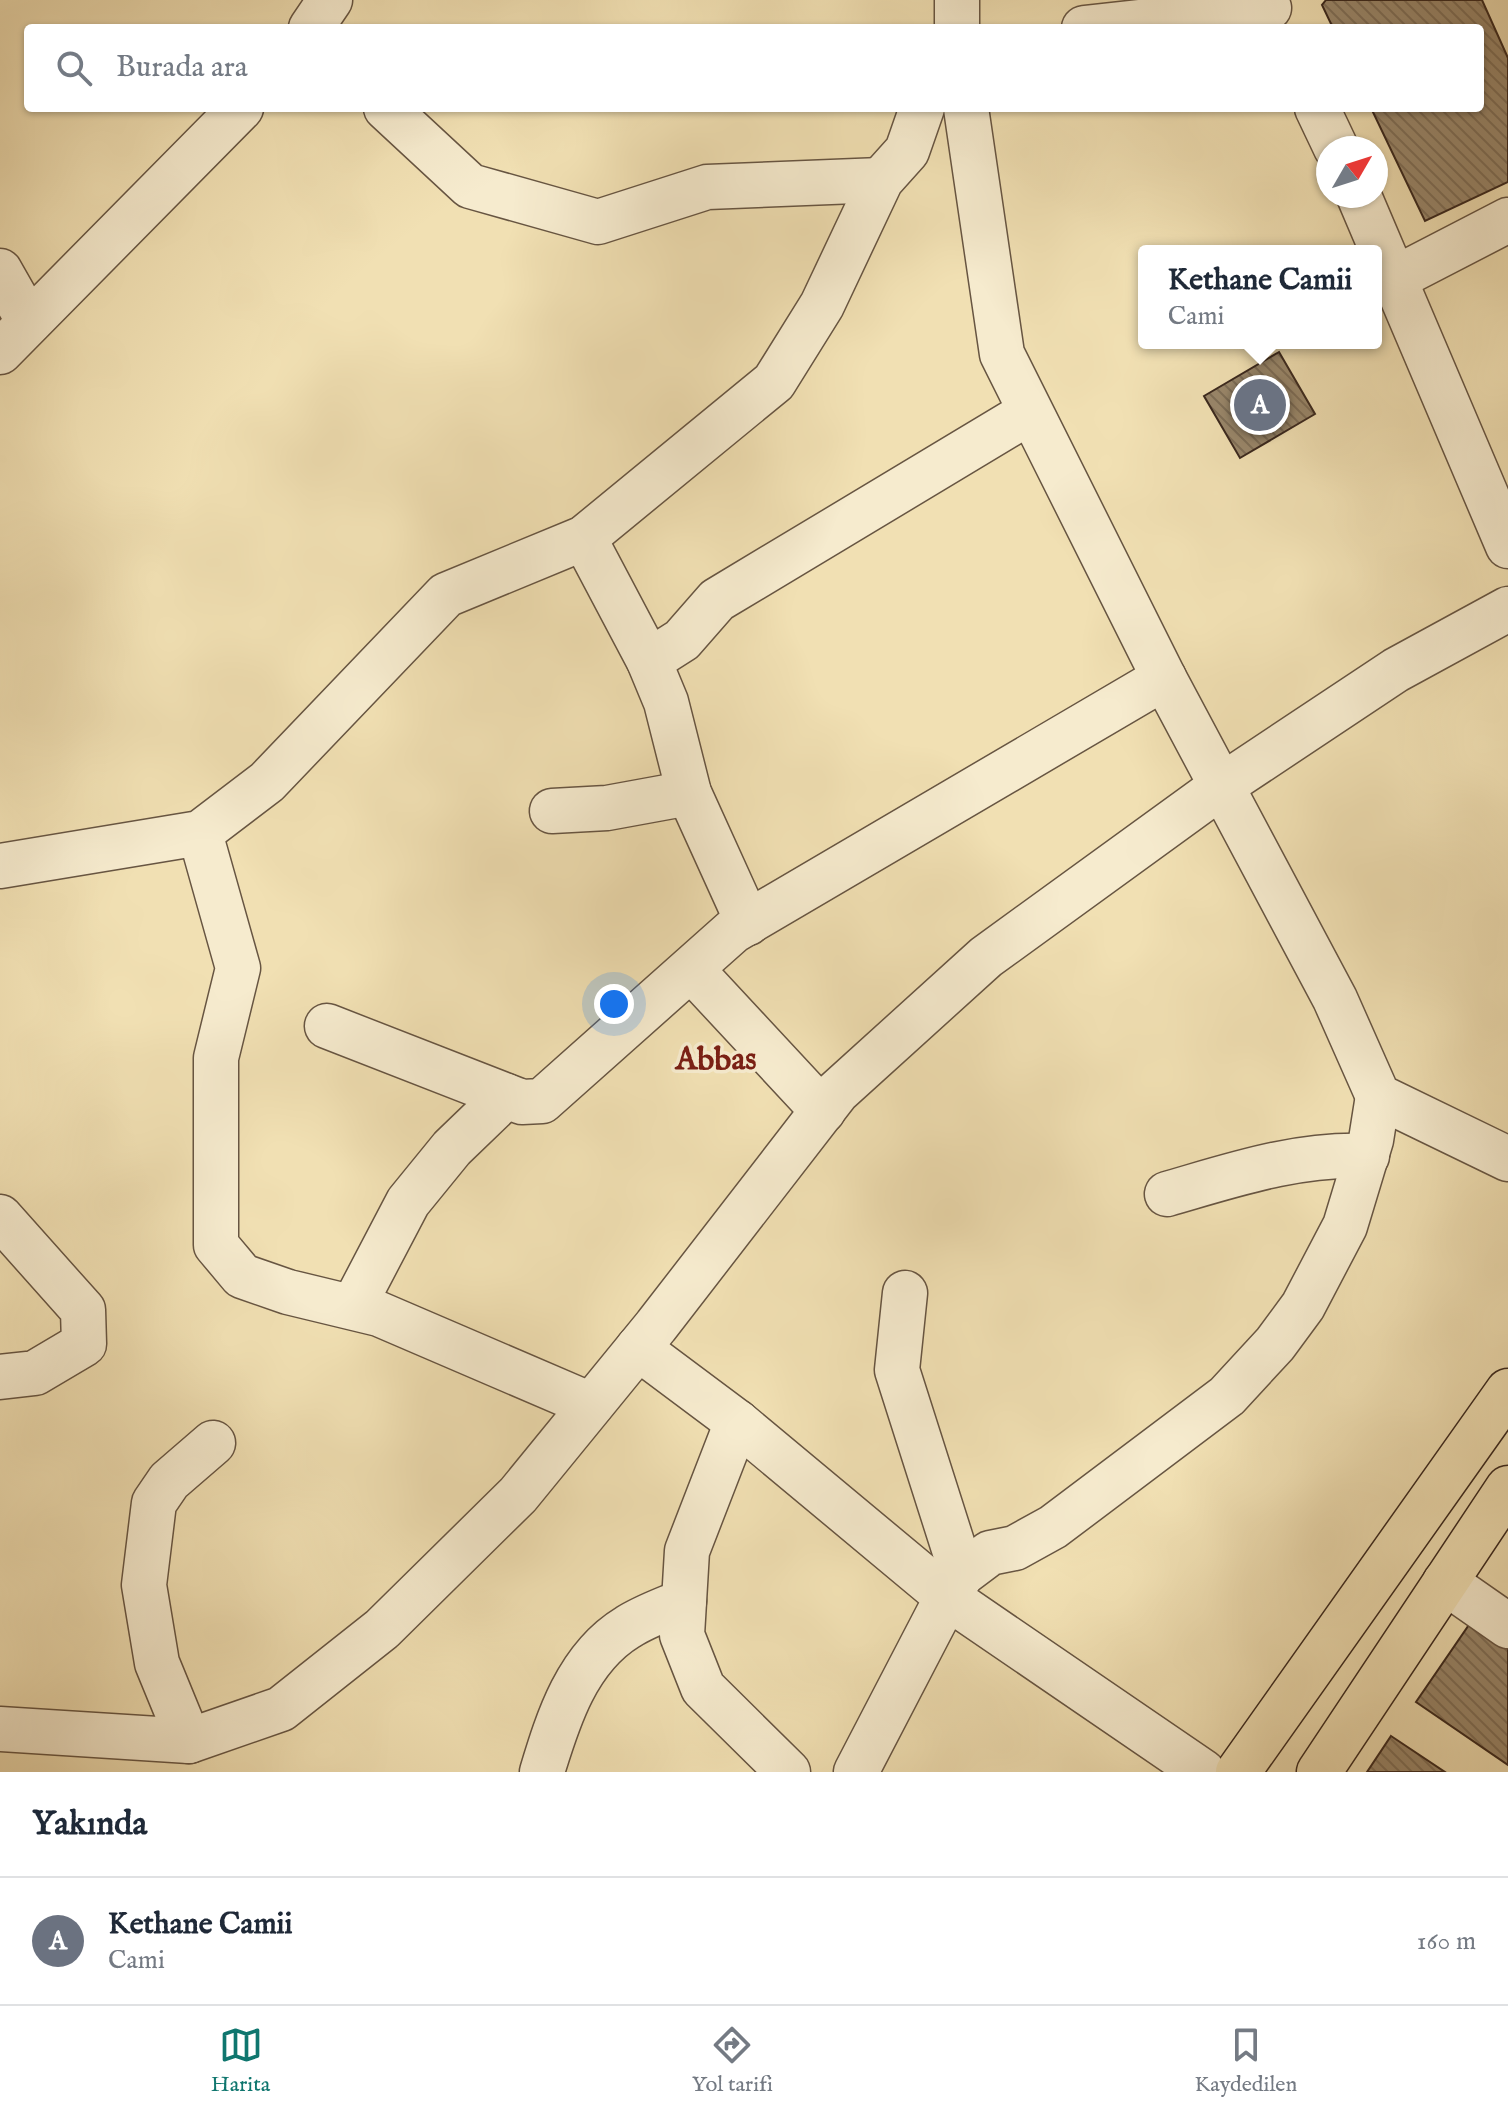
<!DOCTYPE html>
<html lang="tr">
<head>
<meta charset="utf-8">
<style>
  :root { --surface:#fff; --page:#f2f2f3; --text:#1f2937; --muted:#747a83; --line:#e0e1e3; --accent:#0f766e }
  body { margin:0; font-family:"IM FELL English",serif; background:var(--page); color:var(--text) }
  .compass { position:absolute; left:1316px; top:136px; width:72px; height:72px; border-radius:50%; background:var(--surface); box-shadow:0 2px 6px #0004; rotate:51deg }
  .you { position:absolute; left:614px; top:1004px; width:28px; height:28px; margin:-20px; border:6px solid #fff; border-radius:50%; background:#1a73e8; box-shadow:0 0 0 12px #1a73e833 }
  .badge { display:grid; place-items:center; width:52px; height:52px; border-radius:50%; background:var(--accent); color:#fff; font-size:26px; font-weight:700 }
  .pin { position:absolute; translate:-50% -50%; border:4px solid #fff; box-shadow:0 2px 8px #0006 }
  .popup { position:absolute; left:1138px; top:245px; width:244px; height:104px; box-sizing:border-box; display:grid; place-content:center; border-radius:8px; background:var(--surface); filter:drop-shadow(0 2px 6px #0005); font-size:26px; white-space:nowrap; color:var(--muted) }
  .popup b { font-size:30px; color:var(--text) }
  .popup::after { content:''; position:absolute; left:50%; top:100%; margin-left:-16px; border:16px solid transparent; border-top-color:var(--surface) }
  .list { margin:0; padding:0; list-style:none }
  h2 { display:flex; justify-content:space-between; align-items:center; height:104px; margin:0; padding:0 32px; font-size:34px }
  h2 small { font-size:26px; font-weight:400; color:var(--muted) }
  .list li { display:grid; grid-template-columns:52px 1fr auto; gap:24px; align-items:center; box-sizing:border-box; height:128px; padding:0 32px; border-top:2px solid var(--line) }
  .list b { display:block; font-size:30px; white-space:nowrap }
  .list p { margin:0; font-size:26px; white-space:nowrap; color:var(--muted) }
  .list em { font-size:26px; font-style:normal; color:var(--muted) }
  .icon { flex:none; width:44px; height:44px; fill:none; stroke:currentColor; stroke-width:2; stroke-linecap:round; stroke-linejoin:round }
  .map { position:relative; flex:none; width:1508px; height:1772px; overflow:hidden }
  .search { position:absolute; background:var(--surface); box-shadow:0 2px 6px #0004; left:24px; right:24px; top:24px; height:88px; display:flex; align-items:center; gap:20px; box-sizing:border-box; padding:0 28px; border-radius:8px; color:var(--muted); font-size:30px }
  .sheet { height:232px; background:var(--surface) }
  nav { display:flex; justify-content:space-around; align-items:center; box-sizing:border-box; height:112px; border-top:2px solid var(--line); background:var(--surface); font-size:22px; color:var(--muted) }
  nav a { display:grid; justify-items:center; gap:4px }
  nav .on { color:var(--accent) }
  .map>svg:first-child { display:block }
</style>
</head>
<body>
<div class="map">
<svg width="1508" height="1772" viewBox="0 0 1508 1772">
  <defs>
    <pattern id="building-back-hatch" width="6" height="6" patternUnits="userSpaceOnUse" patternTransform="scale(2)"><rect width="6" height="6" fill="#99876b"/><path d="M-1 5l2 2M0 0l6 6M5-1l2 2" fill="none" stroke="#7e6e57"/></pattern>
  </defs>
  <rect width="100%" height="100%" fill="#f1e0b3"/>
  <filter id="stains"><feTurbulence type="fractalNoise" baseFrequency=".0025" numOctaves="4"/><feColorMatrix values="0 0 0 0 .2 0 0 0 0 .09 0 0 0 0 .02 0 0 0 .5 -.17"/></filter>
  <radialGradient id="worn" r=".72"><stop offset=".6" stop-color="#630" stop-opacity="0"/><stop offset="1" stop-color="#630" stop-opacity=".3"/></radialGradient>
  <!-- building -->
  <g fill="url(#building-back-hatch)" stroke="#39271d" stroke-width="2">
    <path d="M 1326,0 L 1482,0 L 1508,58 L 1508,182 L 1425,221 L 1371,108 L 1480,108 L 1480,28 L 1333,28 L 1322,5 Z"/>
    <path d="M 1279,352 L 1315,414 L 1240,458 L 1204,396 Z"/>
    <path d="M 1473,1619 L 1508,1643 L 1508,1765 L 1416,1702 Z"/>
    <path d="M 1391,1736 L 1445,1772 L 1367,1772 Z"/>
  </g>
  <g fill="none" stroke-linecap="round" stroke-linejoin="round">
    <!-- minor casing -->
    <g stroke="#675542" stroke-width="47">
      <g id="minor">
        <path d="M 311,28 L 330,0"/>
        <path d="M 957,28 L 957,0"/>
        <path d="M 1084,28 L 1269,8"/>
        <path d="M 386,108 L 470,186 L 598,222 L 707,187 L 881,180"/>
        <path d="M 966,108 L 1002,354 L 1164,678 L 1335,999 L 1378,1096 L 1508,1159"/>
        <path d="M 1317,108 L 1336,148"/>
        <path d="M 1359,196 L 1508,546"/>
        <path d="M 0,271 L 29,322"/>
        <path d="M 1396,278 L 1508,220"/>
        <path d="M 0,352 L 241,108"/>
        <path d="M 584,538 L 649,661 L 666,702 L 689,793 L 748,923"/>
        <path d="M 649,661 L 682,640 L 717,600 L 1030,412"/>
        <path d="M 552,811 L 607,808 L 689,793"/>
        <path d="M 200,833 L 238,968 L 216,1058 L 216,1245 L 242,1276 L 288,1292 L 379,1314 L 591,1405"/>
        <path d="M 0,866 L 200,833 L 267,782 L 446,595 L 584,538 L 774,382 L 822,305 L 881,180 L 907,151 L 922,108"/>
        <path d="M 691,969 L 823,1111"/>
        <path d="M 327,1026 L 522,1102 L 542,1101 L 733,931 L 1164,678"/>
        <path d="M 1167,1194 C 1233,1175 1297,1153 1367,1156"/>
        <path d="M 0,1217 L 83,1310 L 84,1344 L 35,1373 L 0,1377"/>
        <path d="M 905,1293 L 897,1370 L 962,1574"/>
        <path d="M 353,1307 L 408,1202 L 452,1148 L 506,1096"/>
        <path d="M 638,1348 L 737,1422 L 947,1597 L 856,1772"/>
        <path d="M 737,1422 L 687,1551 L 682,1635 L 703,1688 L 788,1772"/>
        <path d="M 1445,1582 L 1508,1626"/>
        <path d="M 0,1729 L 189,1741 L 281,1709 L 382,1629 L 518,1495 L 656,1326 L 837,1092 L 986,957 L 1223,785 L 1396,670 L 1508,609"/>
        <path d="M 189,1741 L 157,1663 L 144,1585 L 154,1503 L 169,1481 L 213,1443"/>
        <path d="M 542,1772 C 558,1719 577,1658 628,1627 C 645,1616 666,1609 684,1601"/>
        <path d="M 1203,1772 L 947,1597 L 962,1574 L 990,1553 L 1015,1548 L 1053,1527 L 1227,1396 L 1275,1344 L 1303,1306 L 1345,1226 L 1371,1140 L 1378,1096"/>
      </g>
    </g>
    <!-- major casing -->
    <g stroke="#39271d" stroke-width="47">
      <g id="major">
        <path d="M 1238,1772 L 1508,1391"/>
        <path d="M 1319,1772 L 1508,1488"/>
      </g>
    </g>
    <!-- minor -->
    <use href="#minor" stroke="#f6ebce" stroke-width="44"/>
    <!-- major -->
    <use href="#major" stroke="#f1e0b3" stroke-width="44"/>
  </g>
  <g text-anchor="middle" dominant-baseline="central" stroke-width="7" stroke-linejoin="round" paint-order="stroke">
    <!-- district labels -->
    <g font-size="32" font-weight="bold" fill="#7a1f14" stroke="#f6ebce">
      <text x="716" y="1060">Abbas</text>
    </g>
  </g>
  <rect width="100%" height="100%" filter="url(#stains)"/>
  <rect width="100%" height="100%" fill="url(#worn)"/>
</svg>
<svg class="compass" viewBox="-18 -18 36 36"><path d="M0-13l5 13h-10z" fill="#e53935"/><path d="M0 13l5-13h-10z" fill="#747a83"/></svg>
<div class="you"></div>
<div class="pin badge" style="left:1260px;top:405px;background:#6b7280">A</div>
<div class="popup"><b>Kethane Camii</b>Cami</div>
<div class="search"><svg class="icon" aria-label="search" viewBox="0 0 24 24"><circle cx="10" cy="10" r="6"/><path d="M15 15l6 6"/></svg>Burada ara</div>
</div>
<section class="sheet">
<h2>Yakında<small></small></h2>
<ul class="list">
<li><span class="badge" style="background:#6b7280">A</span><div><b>Kethane Camii</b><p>Cami</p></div><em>160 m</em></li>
</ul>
</section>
<nav>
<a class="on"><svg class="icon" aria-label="map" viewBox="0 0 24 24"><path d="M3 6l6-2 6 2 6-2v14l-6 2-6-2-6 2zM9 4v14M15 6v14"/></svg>Harita</a>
<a><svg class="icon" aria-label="directions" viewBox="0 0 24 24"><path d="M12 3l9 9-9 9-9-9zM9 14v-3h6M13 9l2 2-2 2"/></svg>Yol tarifi</a>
<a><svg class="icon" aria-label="saved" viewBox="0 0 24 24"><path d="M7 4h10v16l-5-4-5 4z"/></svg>Kaydedilen</a>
</nav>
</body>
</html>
